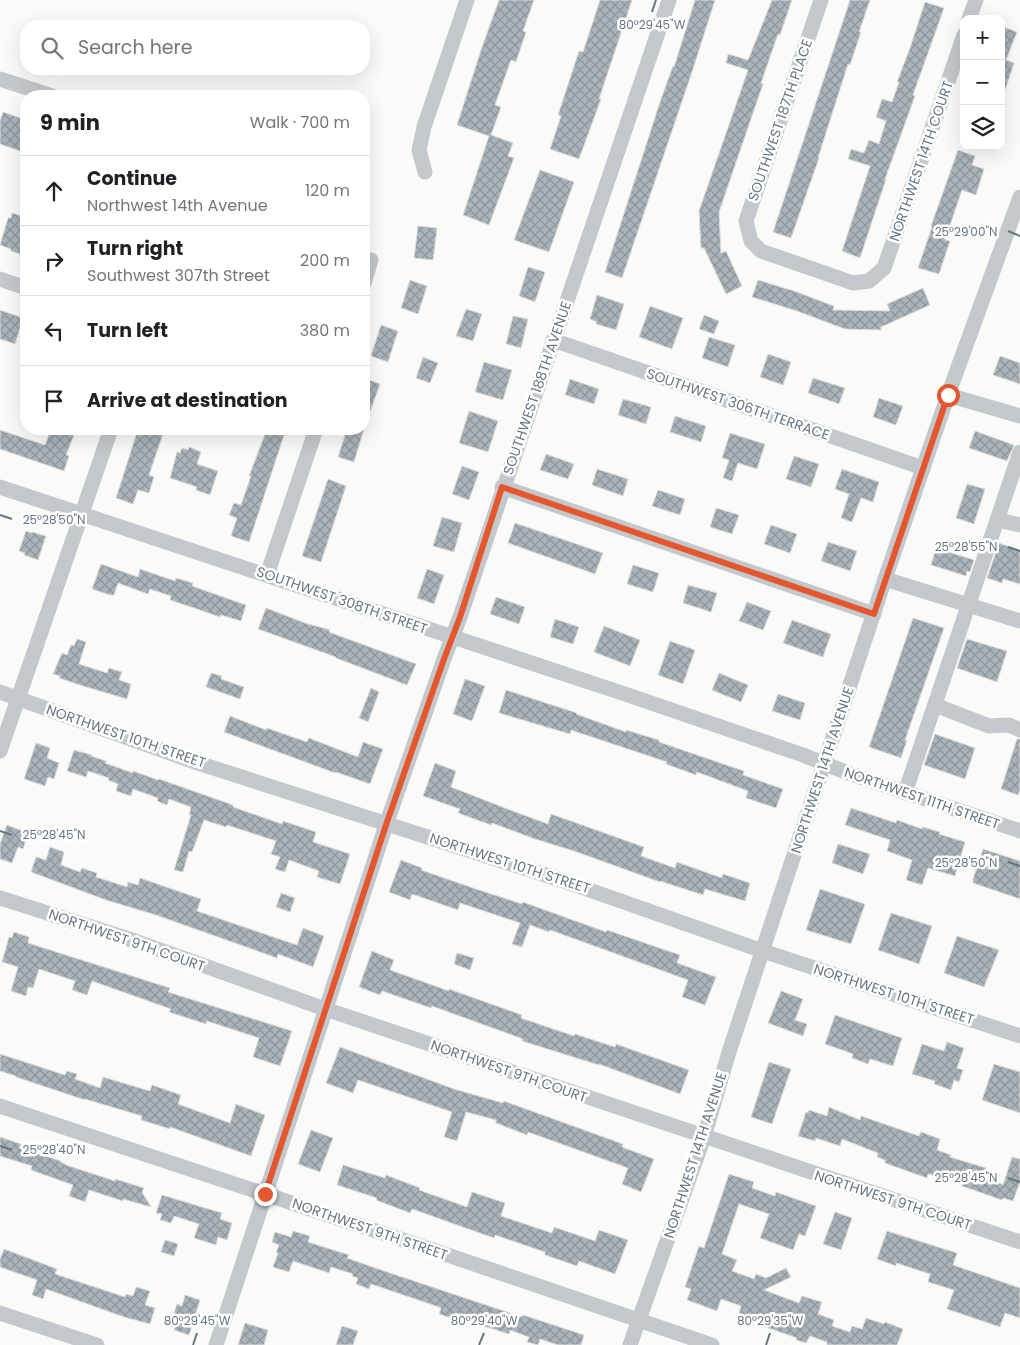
<!DOCTYPE html>
<html lang="en">
<head>
<meta charset="utf-8">
<style>
  :root { --surface:#fff; --page:#f6f6f6; --text:#202124; --muted:#757577; --line:#e0e0e0 }
  body { margin:0; font-family:Poppins,sans-serif; background:var(--page); color:var(--text) }
  .controls { position:absolute; right:15px; top:15px; display:grid; overflow:hidden; border-radius:10px; box-shadow:0 5px 20px #0002 }
  .controls button { width:45px; height:45px; display:grid; place-items:center; padding:0; border:0; border-bottom:1px solid var(--line); background:var(--surface); color:var(--text); font:25px sans-serif }
  .stop { position:absolute; width:15px; height:15px; margin:-11px; border:4px solid #e4572e; border-radius:50%; background:#fff }
  .stop.end { background:#e4572e; border-color:#fff; box-shadow:0 1px 5px #0008 }
  .list { margin:0; padding:0; list-style:none }
  h2 { display:flex; justify-content:space-between; align-items:center; height:65px; margin:0; padding:0 20px; font-size:21px }
  h2 small { font-size:16px; font-weight:400; color:var(--muted) }
  .list li { display:grid; grid-template-columns:32px 1fr auto; gap:15px; align-items:center; box-sizing:border-box; height:70px; padding:0 20px; border-top:1px solid var(--line) }
  .list b { display:block; font-size:19px; white-space:nowrap }
  .list p { margin:0; font-size:16px; white-space:nowrap; color:var(--muted) }
  .list em { font-size:16px; font-style:normal; color:var(--muted) }
  .icon { flex:none; width:28px; height:28px; fill:none; stroke:currentColor; stroke-width:2; stroke-linecap:round; stroke-linejoin:round }
  .map { position:relative; flex:none; width:1020px; height:1345px; overflow:hidden }
  .search { position:absolute; background:var(--surface); box-shadow:0 5px 20px #0002; left:20px; top:20px; width:350px; height:55px; display:flex; align-items:center; gap:12px; box-sizing:border-box; padding:0 18px; border-radius:20px; color:var(--muted); font-size:19px }
  .panel { position:absolute; background:var(--surface); box-shadow:0 5px 20px #0002; left:20px; top:90px; width:350px; height:345px; border-radius:20px }
  .map>svg:first-child { display:block }
</style>
</head>
<body>
<div class="map">
<svg width="1020" height="1345" viewBox="0 0 1020 1345">
  <defs>
    <pattern id="building-cross-hatch" width="8" height="8" patternUnits="userSpaceOnUse" patternTransform="scale(1.25)"><rect width="8" height="8" fill="#aab3b9"/><path d="M0 0l8 8M0 8l8-8" fill="none" stroke="#8e969c"/></pattern>
  </defs>
  <rect width="100%" height="100%" fill="#fafaf8"/>
  <!-- building -->
  <g fill="url(#building-cross-hatch)" stroke="#dcdcda">
    <path d="M 499,0 L 534,0 L 523,31 L 526,32 L 516,62 L 511,60 L 495,105 L 501,107 L 491,135 L 513,143 L 508,156 L 514,158 L 489,225 L 463,215 L 489,136 L 457,125 L 481,50 Z"/>
    <path d="M 600,0 L 632,0 L 599,99 L 601,99 L 579,159 L 550,149 L 561,116 L 558,115 L 579,51 L 583,52 Z"/>
    <path d="M 695,0 L 715,0 L 692,72 L 622,278 L 605,272 L 660,102 L 673,66 L 674,67 Z"/>
    <path d="M 772,0 L 792,0 L 780,35 L 778,34 L 761,83 L 763,84 L 719,212 L 721,253 L 726,251 L 742,286 L 726,294 L 704,248 L 701,248 L 699,211 L 748,70 L 726,63 L 728,54 L 748,60 Z"/>
    <path d="M 850,0 L 870,0 L 859,32 L 861,32 L 850,65 L 848,64 L 818,158 L 819,158 L 791,238 L 773,232 Z"/>
    <path d="M 925,2 L 944,8 L 913,95 L 915,96 L 885,179 L 886,179 L 860,258 L 842,251 L 870,166 L 848,159 L 851,149 L 864,153 L 869,140 L 879,144 L 886,121 L 876,117 L 882,99 L 892,102 L 899,82 L 897,82 L 910,48 Z"/>
    <path d="M 1001,26 L 1017,32 L 1006,60 L 1014,63 L 1003,96 L 1001,95 Z"/>
    <path d="M 3,112 L 26,120 L 26,141 L 23,152 L 0,144 L 0,121 Z"/>
    <path d="M 958,150 L 975,156 L 972,165 L 984,169 L 976,195 L 962,190 L 945,240 L 950,241 L 939,274 L 918,268 L 932,227 L 931,226 Z"/>
    <path d="M 540,170 L 574,182 L 549,252 L 514,240 Z"/>
    <path d="M 12,213 L 26,217 L 26,256 L 11,251 L 11,249 L 0,245 L 8,218 L 11,218 Z"/>
    <path d="M 418,226 L 437,228 L 433,260 L 414,258 Z"/>
    <path d="M 528,267 L 545,272 L 535,302 L 519,296 Z"/>
    <path d="M 410,280 L 427,286 L 418,314 L 401,308 Z"/>
    <path d="M 758,280 L 794,291 L 834,306 L 833,310 L 890,311 L 887,304 L 923,288 L 930,305 L 881,327 L 881,330 L 845,329 L 797,311 L 752,297 Z"/>
    <path d="M 597,295 L 624,304 L 616,330 L 596,324 L 597,322 L 590,319 Z"/>
    <path d="M 650,306 L 683,318 L 672,349 L 639,337 Z"/>
    <path d="M 466,309 L 482,314 L 473,341 L 456,336 Z"/>
    <path d="M 0,310 L 23,318 L 15,344 L 0,339 Z"/>
    <path d="M 704,315 L 719,321 L 714,334 L 699,329 Z"/>
    <path d="M 513,316 L 528,319 L 521,348 L 506,344 Z"/>
    <path d="M 381,325 L 398,331 L 388,362 L 371,356 Z"/>
    <path d="M 709,337 L 735,345 L 728,367 L 702,358 Z"/>
    <path d="M 768,354 L 791,362 L 783,385 L 760,377 Z"/>
    <path d="M 1000,356 L 1020,363 L 1020,384 L 993,375 Z"/>
    <path d="M 423,357 L 438,363 L 430,383 L 416,378 Z"/>
    <path d="M 484,362 L 512,370 L 503,400 L 475,392 Z"/>
    <path d="M 364,378 L 380,384 L 365,426 L 364,426 Z"/>
    <path d="M 813,378 L 845,388 L 839,404 L 808,393 Z"/>
    <path d="M 570,379 L 599,389 L 594,404 L 565,395 Z"/>
    <path d="M 879,398 L 903,406 L 896,425 L 873,417 Z"/>
    <path d="M 623,399 L 651,407 L 646,424 L 618,415 Z"/>
    <path d="M 469,411 L 498,421 L 488,452 L 459,443 Z"/>
    <path d="M 675,416 L 706,426 L 701,442 L 670,432 Z"/>
    <path d="M 51,429 L 67,429 L 66,432 L 74,435 L 66,455 L 69,456 L 64,471 L 0,449 L 0,430 L 45,445 Z"/>
    <path d="M 138,429 L 159,429 L 158,432 L 163,434 L 149,475 L 154,477 L 149,493 L 138,490 L 133,504 L 116,498 Z"/>
    <path d="M 267,429 L 286,429 L 249,542 L 231,536 L 237,518 L 229,515 L 234,503 L 241,505 L 251,476 L 249,476 Z"/>
    <path d="M 347,429 L 364,429 L 354,462 L 338,457 Z"/>
    <path d="M 975,431 L 1014,445 L 1007,461 L 969,448 Z"/>
    <path d="M 730,433 L 765,444 L 757,469 L 738,463 L 732,481 L 723,478 L 729,460 L 722,458 Z"/>
    <path d="M 189,447 L 201,452 L 197,464 L 218,471 L 210,495 L 196,490 L 197,487 L 170,478 L 177,452 L 180,453 L 182,448 L 188,450 Z"/>
    <path d="M 546,454 L 574,464 L 568,479 L 540,470 Z"/>
    <path d="M 794,456 L 819,464 L 811,487 L 786,479 Z"/>
    <path d="M 462,466 L 479,472 L 469,500 L 452,494 Z"/>
    <path d="M 597,469 L 628,479 L 623,496 L 592,485 Z"/>
    <path d="M 842,469 L 879,482 L 873,502 L 861,498 L 852,522 L 841,518 L 849,494 L 835,489 Z"/>
    <path d="M 328,479 L 346,486 L 321,562 L 302,556 Z"/>
    <path d="M 967,484 L 985,489 L 974,524 L 956,518 Z"/>
    <path d="M 658,490 L 685,499 L 680,515 L 652,506 Z"/>
    <path d="M 716,508 L 739,515 L 732,534 L 710,527 Z"/>
    <path d="M 442,517 L 462,523 L 454,552 L 433,546 Z"/>
    <path d="M 515,523 L 603,553 L 595,574 L 508,543 Z"/>
    <path d="M 771,525 L 797,534 L 790,553 L 764,544 Z"/>
    <path d="M 26,531 L 31,533 L 32,532 L 46,536 L 38,560 L 24,555 L 25,553 L 19,551 Z"/>
    <path d="M 828,542 L 857,551 L 850,571 L 821,561 Z"/>
    <path d="M 999,543 L 1020,551 L 1020,584 L 1003,579 L 1002,583 L 987,578 Z"/>
    <path d="M 936,548 L 974,560 L 970,572 L 967,571 L 966,576 L 931,565 Z"/>
    <path d="M 101,564 L 138,577 L 140,569 L 175,581 L 176,578 L 193,583 L 192,586 L 246,605 L 241,621 L 221,615 L 220,617 L 197,609 L 170,600 L 171,596 L 150,589 L 148,594 L 118,583 L 114,595 L 110,595 L 92,589 Z"/>
    <path d="M 633,565 L 659,573 L 653,592 L 627,584 Z"/>
    <path d="M 427,569 L 444,575 L 434,604 L 417,598 Z"/>
    <path d="M 688,585 L 717,593 L 711,612 L 683,603 Z"/>
    <path d="M 496,597 L 525,607 L 519,624 L 490,614 Z"/>
    <path d="M 747,602 L 771,611 L 763,630 L 739,621 Z"/>
    <path d="M 266,608 L 305,623 L 330,630 L 329,632 L 416,664 L 407,685 L 336,658 L 336,657 L 258,629 Z"/>
    <path d="M 913,618 L 944,628 L 905,740 L 907,740 L 901,758 L 869,747 Z"/>
    <path d="M 555,619 L 579,627 L 573,644 L 550,637 Z"/>
    <path d="M 792,620 L 831,634 L 823,657 L 783,643 Z"/>
    <path d="M 604,626 L 640,640 L 630,666 L 594,652 Z"/>
    <path d="M 77,639 L 86,642 L 79,664 L 107,673 L 109,668 L 122,672 L 119,680 L 131,684 L 127,699 L 83,686 L 59,678 L 60,676 L 53,674 L 62,653 L 67,655 L 71,645 L 74,646 Z"/>
    <path d="M 967,639 L 1007,651 L 997,682 L 957,668 Z"/>
    <path d="M 670,641 L 695,650 L 683,684 L 658,675 Z"/>
    <path d="M 211,673 L 222,676 L 221,679 L 244,687 L 240,699 L 206,687 Z"/>
    <path d="M 719,673 L 748,685 L 741,702 L 712,690 Z"/>
    <path d="M 465,679 L 485,686 L 472,721 L 453,714 Z"/>
    <path d="M 371,688 L 379,692 L 368,722 L 359,718 Z"/>
    <path d="M 506,690 L 577,713 L 576,714 L 626,732 L 626,730 L 659,740 L 659,742 L 744,771 L 743,775 L 783,789 L 776,808 L 746,798 L 748,791 L 697,772 L 696,775 L 666,764 L 667,762 L 571,730 L 570,734 L 499,713 Z"/>
    <path d="M 778,694 L 805,703 L 800,720 L 772,711 Z"/>
    <path d="M 230,716 L 266,730 L 267,728 L 307,742 L 309,738 L 358,757 L 363,742 L 383,749 L 370,784 L 336,772 L 335,773 L 224,732 Z"/>
    <path d="M 935,734 L 975,748 L 965,779 L 924,765 Z"/>
    <path d="M 1017,739 L 1020,739 L 1020,789 L 1018,795 L 1001,789 Z"/>
    <path d="M 36,743 L 50,748 L 47,758 L 59,763 L 54,779 L 48,777 L 45,786 L 24,779 Z"/>
    <path d="M 74,750 L 92,755 L 91,756 L 106,761 L 105,763 L 133,773 L 133,771 L 158,780 L 159,779 L 233,805 L 233,807 L 282,824 L 283,821 L 316,832 L 313,842 L 350,854 L 340,884 L 317,877 L 319,871 L 289,860 L 285,872 L 275,869 L 280,857 L 271,854 L 276,841 L 227,825 L 226,827 L 204,820 L 192,852 L 189,851 L 183,872 L 174,870 L 191,815 L 189,815 L 191,807 L 169,799 L 167,805 L 157,801 L 158,798 L 133,789 L 131,796 L 116,791 L 118,784 L 108,780 L 109,778 L 88,771 L 86,777 L 67,771 Z"/>
    <path d="M 435,763 L 456,771 L 451,787 L 510,810 L 548,824 L 551,814 L 644,847 L 641,856 L 675,868 L 677,862 L 722,878 L 723,874 L 750,883 L 745,901 L 705,889 L 703,895 L 660,881 L 660,882 L 574,851 L 535,839 L 492,823 L 491,825 L 458,813 L 460,809 L 423,796 Z"/>
    <path d="M 851,808 L 896,823 L 897,820 L 922,829 L 923,827 L 940,832 L 939,834 L 965,842 L 955,876 L 928,868 L 922,885 L 906,880 L 912,860 L 887,851 L 890,840 L 845,825 Z"/>
    <path d="M 7,825 L 28,833 L 23,849 L 18,847 L 12,863 L 0,859 L 0,844 Z"/>
    <path d="M 838,844 L 870,854 L 863,874 L 832,863 Z"/>
    <path d="M 50,847 L 64,852 L 61,865 L 80,872 L 82,868 L 97,873 L 96,877 L 127,887 L 128,882 L 138,885 L 140,878 L 201,899 L 197,911 L 297,945 L 303,928 L 324,936 L 313,967 L 278,954 L 277,958 L 156,915 L 106,900 L 31,872 L 36,857 L 46,860 Z"/>
    <path d="M 983,849 L 1020,861 L 1020,899 L 973,883 L 973,879 Z"/>
    <path d="M 401,860 L 422,868 L 421,870 L 479,890 L 522,904 L 523,902 L 606,932 L 607,930 L 680,955 L 677,963 L 716,977 L 705,1005 L 682,997 L 688,980 L 600,948 L 550,930 L 549,932 L 530,925 L 522,947 L 512,944 L 520,923 L 460,903 L 458,910 L 412,894 L 410,900 L 389,892 Z"/>
    <path d="M 820,889 L 865,904 L 851,944 L 806,930 Z"/>
    <path d="M 281,893 L 295,898 L 290,912 L 276,907 Z"/>
    <path d="M 891,913 L 932,926 L 919,964 L 878,950 Z"/>
    <path d="M 14,932 L 29,937 L 28,943 L 170,988 L 168,992 L 292,1031 L 280,1066 L 253,1057 L 259,1038 L 207,1021 L 206,1024 L 169,1012 L 171,1009 L 92,981 L 87,995 L 72,990 L 75,981 L 39,969 L 33,988 L 28,987 L 26,996 L 11,991 L 18,967 L 2,962 L 9,937 L 12,938 Z"/>
    <path d="M 957,936 L 999,950 L 984,987 L 944,973 Z"/>
    <path d="M 372,951 L 394,960 L 390,970 L 449,991 L 449,989 L 522,1015 L 521,1018 L 574,1036 L 575,1034 L 615,1047 L 616,1044 L 689,1070 L 680,1094 L 599,1064 L 599,1065 L 522,1041 L 523,1039 L 432,1006 L 431,1008 L 382,991 L 380,995 L 359,987 Z"/>
    <path d="M 457,953 L 474,958 L 470,970 L 454,964 Z"/>
    <path d="M 781,991 L 803,999 L 795,1020 L 807,1024 L 803,1036 L 768,1023 Z"/>
    <path d="M 835,1015 L 902,1038 L 893,1066 L 870,1059 L 868,1064 L 852,1058 L 853,1054 L 825,1044 Z"/>
    <path d="M 947,1042 L 964,1048 L 957,1068 L 963,1070 L 959,1082 L 954,1080 L 951,1090 L 934,1084 L 935,1081 L 912,1074 L 922,1044 L 944,1051 Z"/>
    <path d="M 340,1047 L 454,1089 L 503,1103 L 504,1101 L 623,1144 L 622,1147 L 654,1159 L 641,1192 L 622,1184 L 628,1168 L 528,1132 L 527,1135 L 496,1123 L 496,1120 L 466,1112 L 457,1141 L 444,1137 L 452,1112 L 358,1080 L 353,1093 L 326,1083 Z"/>
    <path d="M 0,1054 L 65,1075 L 67,1071 L 77,1074 L 75,1079 L 100,1088 L 103,1077 L 150,1091 L 152,1085 L 181,1095 L 178,1104 L 230,1123 L 236,1104 L 265,1115 L 251,1156 L 170,1127 L 170,1129 L 141,1120 L 142,1116 L 85,1099 L 85,1100 L 16,1077 L 16,1076 L 0,1071 Z"/>
    <path d="M 769,1062 L 791,1069 L 772,1124 L 751,1117 Z"/>
    <path d="M 994,1064 L 1020,1072 L 1020,1113 L 982,1100 Z"/>
    <path d="M 829,1107 L 860,1120 L 861,1116 L 919,1136 L 921,1132 L 940,1139 L 937,1150 L 951,1155 L 950,1157 L 986,1168 L 984,1174 L 1003,1185 L 1012,1157 L 1020,1159 L 1020,1182 L 1013,1201 L 1003,1198 L 1002,1200 L 962,1186 L 963,1182 L 944,1176 L 943,1178 L 928,1174 L 927,1178 L 907,1171 L 885,1163 L 885,1160 L 877,1157 L 878,1153 L 842,1139 L 840,1146 L 816,1138 L 815,1141 L 798,1136 L 806,1112 L 808,1113 L 809,1110 L 827,1116 Z"/>
    <path d="M 311,1130 L 333,1138 L 320,1172 L 298,1164 Z"/>
    <path d="M 0,1137 L 21,1144 L 19,1148 L 58,1160 L 66,1165 L 115,1181 L 115,1179 L 144,1188 L 142,1192 L 151,1207 L 123,1199 L 123,1201 L 89,1190 L 85,1202 L 69,1196 L 73,1185 L 31,1170 L 32,1166 L 0,1156 Z"/>
    <path d="M 343,1165 L 385,1178 L 386,1175 L 420,1188 L 419,1190 L 467,1207 L 472,1192 L 505,1203 L 501,1216 L 552,1233 L 554,1227 L 595,1241 L 599,1230 L 628,1240 L 615,1274 L 579,1261 L 577,1266 L 545,1255 L 545,1252 L 495,1235 L 494,1238 L 412,1209 L 410,1213 L 376,1200 L 377,1198 L 337,1185 Z"/>
    <path d="M 729,1174 L 754,1182 L 752,1188 L 775,1196 L 776,1192 L 816,1206 L 805,1236 L 799,1234 L 793,1250 L 760,1238 L 769,1214 L 739,1204 L 722,1254 L 737,1260 L 732,1271 L 754,1279 L 756,1274 L 766,1278 L 786,1268 L 791,1277 L 764,1290 L 799,1303 L 802,1296 L 822,1302 L 818,1314 L 834,1320 L 832,1326 L 850,1332 L 852,1326 L 862,1329 L 866,1318 L 884,1324 L 885,1322 L 903,1329 L 897,1345 L 827,1345 L 827,1342 L 810,1336 L 806,1343 L 796,1340 L 797,1338 L 751,1322 L 750,1324 L 740,1321 L 742,1318 L 738,1317 L 741,1306 L 721,1299 L 717,1311 L 687,1300 L 691,1289 L 685,1287 L 699,1246 L 704,1248 Z"/>
    <path d="M 162,1195 L 222,1213 L 220,1219 L 232,1223 L 227,1240 L 218,1237 L 216,1245 L 194,1238 L 199,1224 L 174,1216 L 171,1223 L 160,1220 L 162,1214 L 156,1213 Z"/>
    <path d="M 835,1212 L 852,1218 L 841,1250 L 823,1244 Z"/>
    <path d="M 293,1231 L 310,1236 L 308,1242 L 349,1255 L 347,1258 L 387,1272 L 522,1317 L 523,1315 L 584,1335 L 581,1345 L 558,1345 L 540,1339 L 538,1345 L 527,1342 L 529,1337 L 510,1330 L 509,1334 L 474,1323 L 475,1320 L 456,1313 L 454,1319 L 439,1314 L 441,1308 L 436,1306 L 371,1284 L 369,1289 L 356,1284 L 358,1278 L 352,1276 L 353,1274 L 331,1267 L 329,1273 L 293,1261 L 289,1272 L 273,1267 L 278,1253 L 276,1252 L 279,1245 L 272,1242 L 275,1232 L 291,1237 Z"/>
    <path d="M 887,1231 L 957,1253 L 953,1265 L 1020,1288 L 1020,1318 L 1005,1313 L 1000,1327 L 947,1309 L 954,1290 L 928,1282 L 930,1274 L 896,1263 L 896,1266 L 877,1259 Z"/>
    <path d="M 165,1240 L 178,1244 L 174,1256 L 161,1252 Z"/>
    <path d="M 4,1249 L 57,1269 L 55,1274 L 125,1297 L 126,1294 L 133,1296 L 136,1287 L 150,1291 L 145,1305 L 155,1308 L 150,1324 L 124,1317 L 46,1289 L 43,1299 L 32,1295 L 37,1280 L 0,1267 L 0,1259 Z"/>
    <path d="M 185,1295 L 200,1300 L 189,1335 L 174,1330 L 177,1320 L 172,1319 L 177,1304 L 182,1306 Z"/>
    <path d="M 245,1323 L 268,1330 L 264,1345 L 238,1345 Z"/>
    <path d="M 342,1326 L 358,1331 L 353,1345 L 336,1345 Z"/>
  </g>
  <g fill="none" stroke-linecap="round" stroke-linejoin="round">
    <!-- minor -->
    <g stroke="#c3c8cc" stroke-width="15">
      <path d="M 821,0 L 746,221 L 751,241 L 761,251 L 853,283 L 869,281 L 884,268 L 964,35"/>
      <path d="M 969,19 L 976,0"/>
      <path d="M 0,79 L 52,96"/>
      <path d="M 425,172 L 419,150 L 424,127 L 467,0"/>
      <path d="M 0,279 L 26,288"/>
      <path d="M 364,283 L 371,260"/>
      <path d="M 553,340 L 923,468"/>
      <path d="M 948,395 L 1020,416"/>
      <path d="M 0,487 L 622,693 L 803,755 L 848,773 L 1020,831"/>
      <path d="M 502,487 L 874,614"/>
      <path d="M 998,520 L 1020,525"/>
      <path d="M 267,575 L 316,429"/>
      <path d="M 885,579 L 1020,621"/>
      <path d="M 0,692 L 195,762 L 561,880 L 763,951 L 1020,1036"/>
      <path d="M 935,705 L 989,726 L 1009,725 L 1020,730"/>
      <path d="M 0,751 L 111,429"/>
      <path d="M 905,793 L 1020,452"/>
      <path d="M 0,898 L 135,941 L 325,1009 L 1020,1242"/>
      <path d="M 0,1106 L 427,1248 L 712,1345"/>
      <path d="M 0,1313 L 97,1345"/>
      <path d="M 216,1345 L 387,822 L 444,659 L 460,617 L 669,0"/>
      <path d="M 630,1345 L 704,1137 L 729,1052 L 885,579 L 948,395 L 1020,197"/>
    </g>
  </g>
  <g fill="none" stroke-linecap="round" stroke-linejoin="round">
    <!-- route -->
    <path stroke="#e4572e" stroke-width="6" d="M 265,1194 L 387,822 L 444,659 L 460,617 L 502,487 L 874,614 L 948,395"/>
  </g>
  <!-- ticks -->
  <path fill="none" stroke="#657683" stroke-width="2" d="M 652,12 L 656,0M 1008,231 L 1020,236M 0,515 L 12,519M 1008,547 L 1020,551M 0,831 L 12,835M 1008,862 L 1020,866M 0,1146 L 12,1150M 1008,1178 L 1020,1182M 193,1345 L 197,1333M 479,1345 L 484,1333M 766,1345 L 770,1333"/>
  <g text-anchor="middle" dominant-baseline="central" stroke-width="5" stroke-linejoin="round" paint-order="stroke">
    <!-- street labels -->
    <g font-size="14" fill="#657683" stroke="#fff">
      <text transform="translate(780 120) rotate(-71)">SOUTHWEST 187TH PLACE</text>
      <text transform="translate(921 161) rotate(-71)">NORTHWEST 14TH COURT</text>
      <text transform="translate(537 388) rotate(-71)">SOUTHWEST 188TH AVENUE</text>
      <text transform="translate(738 404) rotate(19)">SOUTHWEST 306TH TERRACE</text>
      <text transform="translate(342 600) rotate(19)">SOUTHWEST 308TH STREET</text>
      <text transform="translate(126 736) rotate(19)">NORTHWEST 10TH STREET</text>
      <text transform="translate(822 770) rotate(-72)">NORTHWEST 14TH AVENUE</text>
      <text transform="translate(922 798) rotate(19)">NORTHWEST 11TH STREET</text>
      <text transform="translate(510 863) rotate(18)">NORTHWEST 10TH STREET</text>
      <text transform="translate(127 940) rotate(19)">NORTHWEST 9TH COURT</text>
      <text transform="translate(894 994) rotate(18)">NORTHWEST 10TH STREET</text>
      <text transform="translate(509 1071) rotate(19)">NORTHWEST 9TH COURT</text>
      <text transform="translate(695 1155) rotate(-72)">NORTHWEST 14TH AVENUE</text>
      <text transform="translate(893 1200) rotate(18)">NORTHWEST 9TH COURT</text>
      <text transform="translate(370 1229) rotate(19)">NORTHWEST 9TH STREET</text>
    </g>
  </g>
  <g font-size="12" text-anchor="middle" fill="#657683" stroke="#fff" stroke-width="5" stroke-linejoin="round" paint-order="stroke">
    <text x="652" y="29">80°29'45"W</text>
    <text x="966" y="236">25°29'00"N</text>
    <text x="54" y="524">25°28'50"N</text>
    <text x="966" y="551">25°28'55"N</text>
    <text x="54" y="839">25°28'45"N</text>
    <text x="966" y="867">25°28'50"N</text>
    <text x="54" y="1154">25°28'40"N</text>
    <text x="966" y="1182">25°28'45"N</text>
    <text x="197" y="1325">80°29'45"W</text>
    <text x="484" y="1325">80°29'40"W</text>
    <text x="770" y="1325">80°29'35"W</text>
  </g>
</svg>
<div class="controls">
<button>+</button>
<button>−</button>
<button><svg class="icon" aria-label="layers" viewBox="0 0 24 24"><path d="M12 4l9 5-9 5-9-5zM3 14l9 5 9-5"/></svg></button>
</div>
<div class="stop" style="left:948px;top:395px"></div>
<div class="stop end" style="left:265px;top:1194px"></div>
<div class="search"><svg class="icon" aria-label="search" viewBox="0 0 24 24"><circle cx="10" cy="10" r="6"/><path d="M15 15l6 6"/></svg>Search here</div>
<section class="panel">
<h2>9 min<small>Walk · 700 m</small></h2>
<ul class="list">
<li><svg class="icon" aria-label="ahead" viewBox="0 0 24 24"><path d="M12 20V5M6 11l6-6 6 6"/></svg><div><b>Continue</b><p>Northwest 14th Avenue</p></div><em>120 m</em></li>
<li><svg class="icon" aria-label="right" viewBox="0 0 24 24"><path d="M7 20v-9h11M14 6l5 5-5 5"/></svg><div><b>Turn right</b><p>Southwest 307th Street</p></div><em>200 m</em></li>
<li><svg class="icon" aria-label="left" viewBox="0 0 24 24"><path d="M17 20v-9H6M10 6l-5 5 5 5"/></svg><div><b>Turn left</b></div><em>380 m</em></li>
<li><svg class="icon" aria-label="arrive" viewBox="0 0 24 24"><path d="M6 21V4h12l-3 4 3 4H6"/></svg><div><b>Arrive at destination</b></div></li>
</ul>
</section>
</div>
</body>
</html>
